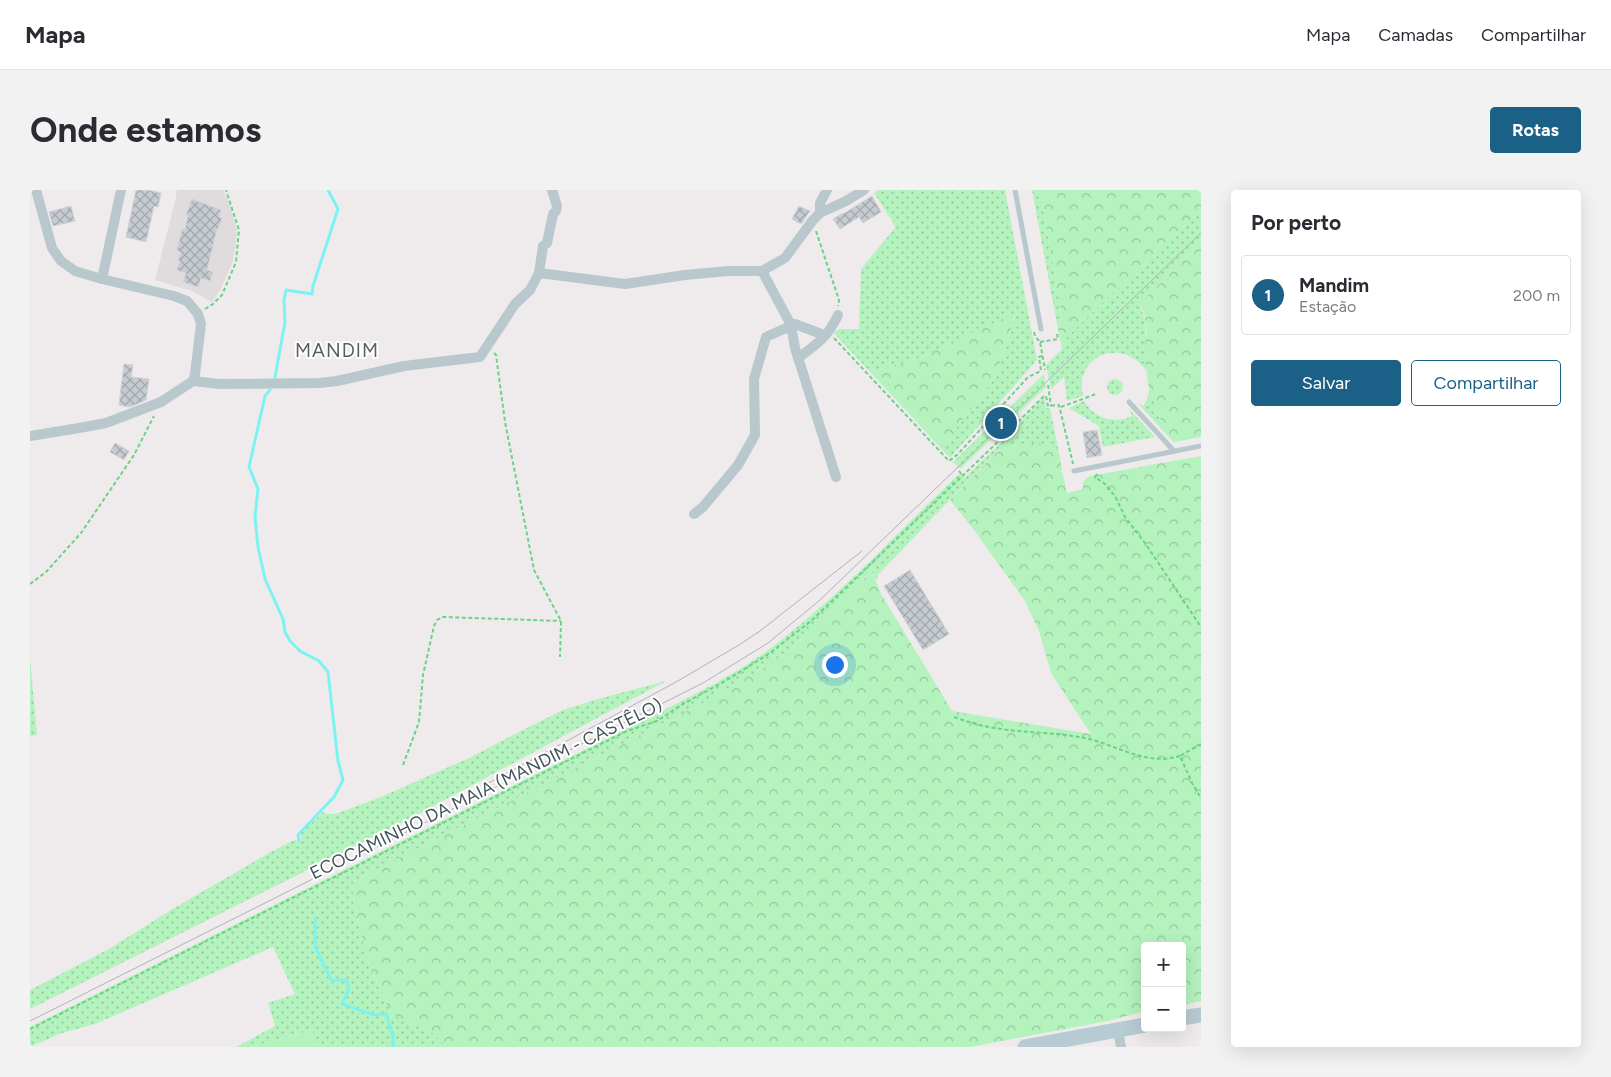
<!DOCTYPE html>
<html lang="pt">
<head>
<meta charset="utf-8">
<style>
  :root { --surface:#fff; --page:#f2f2f3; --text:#2b2b33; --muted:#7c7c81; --line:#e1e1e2; --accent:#1b6086 }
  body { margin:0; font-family:Figtree,sans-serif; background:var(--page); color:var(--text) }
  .controls { position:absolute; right:15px; bottom:15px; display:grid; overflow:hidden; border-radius:5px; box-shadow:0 5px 20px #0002 }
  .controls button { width:45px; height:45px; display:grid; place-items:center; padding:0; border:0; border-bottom:1px solid var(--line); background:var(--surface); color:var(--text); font:25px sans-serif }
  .you { position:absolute; left:804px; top:474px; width:18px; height:18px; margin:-12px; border:4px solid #fff; border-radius:50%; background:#1a73e8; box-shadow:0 0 0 8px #1a73e833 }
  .badge { display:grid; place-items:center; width:32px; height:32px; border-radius:50%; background:var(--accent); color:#fff; font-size:16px; font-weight:700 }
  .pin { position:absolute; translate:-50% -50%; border:2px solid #fff; box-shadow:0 1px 5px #0006 }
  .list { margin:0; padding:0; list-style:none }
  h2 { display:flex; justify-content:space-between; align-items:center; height:65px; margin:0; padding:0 20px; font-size:21px }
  h2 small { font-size:16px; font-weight:400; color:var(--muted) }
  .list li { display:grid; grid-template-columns:32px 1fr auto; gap:15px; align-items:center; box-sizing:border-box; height:80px; margin:0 10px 10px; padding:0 10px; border:1px solid var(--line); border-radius:5px }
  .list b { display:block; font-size:19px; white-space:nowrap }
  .list p { margin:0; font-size:16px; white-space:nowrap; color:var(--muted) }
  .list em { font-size:16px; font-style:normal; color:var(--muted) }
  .actions { display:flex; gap:10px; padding:15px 20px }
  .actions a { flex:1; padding:11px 0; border:1px solid var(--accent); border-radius:5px; text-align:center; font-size:18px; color:var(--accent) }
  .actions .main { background:var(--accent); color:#fff }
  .map { position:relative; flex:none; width:1171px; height:857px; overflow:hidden; border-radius:5px }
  header { display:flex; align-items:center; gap:30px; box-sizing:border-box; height:70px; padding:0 25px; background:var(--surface); border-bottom:1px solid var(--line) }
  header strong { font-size:24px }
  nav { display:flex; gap:28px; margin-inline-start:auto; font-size:18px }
  .intro { display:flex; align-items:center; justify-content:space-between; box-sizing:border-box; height:120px; padding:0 30px }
  h1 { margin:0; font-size:35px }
  .button { padding:12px 22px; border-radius:5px; background:var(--accent); color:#fff; font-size:18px; font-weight:700 }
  main { display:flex; gap:30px; padding:0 30px }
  aside { flex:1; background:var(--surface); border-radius:5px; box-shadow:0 5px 20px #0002 }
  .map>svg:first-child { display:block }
</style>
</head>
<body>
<header>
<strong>Mapa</strong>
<nav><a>Mapa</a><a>Camadas</a><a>Compartilhar</a></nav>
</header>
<div class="intro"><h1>Onde estamos</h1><a class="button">Rotas</a></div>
<main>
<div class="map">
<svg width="1171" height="857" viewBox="0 0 1171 857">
  <defs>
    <pattern id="grass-dots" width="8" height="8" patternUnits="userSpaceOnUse" patternTransform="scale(1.25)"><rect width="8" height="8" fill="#b4f2be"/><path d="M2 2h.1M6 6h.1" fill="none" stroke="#94c79d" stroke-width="1.8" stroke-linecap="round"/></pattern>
    <pattern id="forest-crowns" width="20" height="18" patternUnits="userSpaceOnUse" patternTransform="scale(1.25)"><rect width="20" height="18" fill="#b4f2be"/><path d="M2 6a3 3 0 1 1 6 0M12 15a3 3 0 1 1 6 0" fill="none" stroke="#94c79d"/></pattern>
    <pattern id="building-cross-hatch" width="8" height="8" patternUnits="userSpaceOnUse" patternTransform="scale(1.25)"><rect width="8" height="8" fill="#c5cbd0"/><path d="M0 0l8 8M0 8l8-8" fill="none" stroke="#a2a8ac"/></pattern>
  </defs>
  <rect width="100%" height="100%" fill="#efebec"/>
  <!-- education -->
  <path fill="#e0dcde" d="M 147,0 L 193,0 L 200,14 L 207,40 L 206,53 L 203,71 L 190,100 L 182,112 L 162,101 L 125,90 L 146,7 Z"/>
  <!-- grass -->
  <g fill="url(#grass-dots)" fill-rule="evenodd">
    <path d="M 848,0 L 975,0 L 1007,170 L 920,268 L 804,143 L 809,139 L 829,139 L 831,79 L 865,38 L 864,34 L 844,3 ZM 985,124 L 977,154 L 964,189 L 913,255 L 841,182 L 889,168 Z"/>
    <path d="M 1002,0 L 1010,0 L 1033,132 L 1027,134 Z"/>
    <path d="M 1171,21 L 1171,51 L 1110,114 C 1119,136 1115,158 1116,181 C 1094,146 1043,165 1053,206 L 1037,211 L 1034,187 L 1021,199 L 1016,175 L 1032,159 L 1034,150 L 1130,57 Z"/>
    <path d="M 1014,184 L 1016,197 L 930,279 L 923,272 Z"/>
    <circle cx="1085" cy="197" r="8"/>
    <path d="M 1119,199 L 1136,244 L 1107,212 L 1113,216 L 1118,208 Z"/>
    <path d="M 1014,207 L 1016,218 L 1020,218 L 1029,263 L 1020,256 L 971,258 L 932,297 L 848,385 L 846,390 L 842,381 L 794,429 L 765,455 L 737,476 L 665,517 L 322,692 L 324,715 L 339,775 L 362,825 L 403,843 L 417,857 L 287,857 L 282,840 L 222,857 L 206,857 L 245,836 L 238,813 L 265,804 L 243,757 L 65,834 L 32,843 L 0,857 L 0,837 L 598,538 C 644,514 692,493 734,463 C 805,411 865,345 929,284 L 934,288 L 977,247 Z"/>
    <path d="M 1054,211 C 1064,228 1084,235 1102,226 L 1099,219 L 1125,247 L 1073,257 L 1069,236 L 1039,218 Z"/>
    <path d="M 0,468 L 7,545 L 0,546 Z"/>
    <path d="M 636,491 L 383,627 L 0,819 L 0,800 L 79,759 L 141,720 L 239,663 L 266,649 L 267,652 L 271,651 L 271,643 L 293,622 L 297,624 L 305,624 L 351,607 L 439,568 L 491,541 L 533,520 L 568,509 Z"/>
  </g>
  <!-- forest -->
  <g fill="url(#forest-crowns)">
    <path d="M 1010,0 L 1171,0 L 1171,21 L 1130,57 L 1034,150 L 1032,159 L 1027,134 L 1033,132 Z"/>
    <path d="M 1171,51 L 1171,247 L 1144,252 L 1136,244 L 1119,199 L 1114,164 L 1114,157 L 1117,145 L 1114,122 L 1110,114 Z"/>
    <path d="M 985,123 L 977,154 L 964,189 L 913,255 L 841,182 L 889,168 Z"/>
    <path d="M 1006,253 L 1020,256 L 1029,263 L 1032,279 L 1031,282 L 1033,284 L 1037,303 L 1053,299 C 1052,293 1054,288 1060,286 L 1171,266 L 1171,811 L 1152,815 L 1152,756 L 1115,756 L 1115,821 L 1078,831 L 940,857 L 417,857 L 403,843 L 362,825 L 339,775 L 324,715 L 322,692 L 665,517 L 737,476 L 765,455 L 794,429 L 842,381 L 851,404 L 922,521 L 1061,544 L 1021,483 L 1009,441 L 995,411 L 941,336 L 920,310 L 971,258 Z"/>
  </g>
  <!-- pitch -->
  <path fill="#b4f2be" d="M 282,840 L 287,857 L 222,857 Z"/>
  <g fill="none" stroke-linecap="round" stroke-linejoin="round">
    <!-- stream -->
    <g stroke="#7df3f1" stroke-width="3">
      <path d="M 245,187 L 255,132 L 254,110 L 256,100 L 282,104 L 283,96 L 308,19 L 298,0"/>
      <path d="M 240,200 L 235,206 L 219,277 L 228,299 L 225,327 L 228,357 L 235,389 L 253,429 L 255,442 L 260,451 L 270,461 L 289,471 L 298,482 L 308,571 L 313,590 L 304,607 L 268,645 L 269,651"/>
      <path d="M 285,729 L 285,757 L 302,791 L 309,790 L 317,791 L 319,799 L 312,814 L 344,825 L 356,824 L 363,847 L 363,857"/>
    </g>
  </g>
  <!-- building -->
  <g fill="url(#building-cross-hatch)" stroke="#cfd4d8">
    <path d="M 106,0 L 118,0 L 131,3 L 128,17 L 124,16 L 116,52 L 96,47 Z"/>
    <path d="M 842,6 L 851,22 L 833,33 L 829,27 L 810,39 L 803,29 L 813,23 L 813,24 Z"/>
    <path d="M 162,9 L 191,20 L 189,27 L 192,28 L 186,43 L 177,80 L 183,82 L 180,91 L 171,88 L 168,97 L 153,92 L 156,83 L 147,80 L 150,71 L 148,70 L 151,62 L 147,61 L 152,39 L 155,40 L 158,25 L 156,25 Z"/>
    <path d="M 41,16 L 45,31 L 23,36 L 19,22 Z"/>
    <path d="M 769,16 L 780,21 L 771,34 L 762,29 Z"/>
    <path d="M 94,174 L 103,175 L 101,187 L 119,189 L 116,210 L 100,217 L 89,215 Z"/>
    <path d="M 1067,240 L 1072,265 L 1057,268 L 1053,242 Z"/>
    <path d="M 85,253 L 99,261 L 94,270 L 80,262 Z"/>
    <path d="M 880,380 L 919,444 L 893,460 L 854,396 Z"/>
  </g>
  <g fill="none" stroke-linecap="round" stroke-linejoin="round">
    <!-- path -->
    <g stroke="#6ad386" stroke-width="2" stroke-dasharray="4 2.5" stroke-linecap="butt">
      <path d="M 786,41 L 809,110 L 808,116"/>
      <path d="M 175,119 L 183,114 L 192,105 L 206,72 L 209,40 L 196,0"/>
      <path d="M 1004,142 L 1005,146 L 1010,152 L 1015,180"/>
      <path d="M 804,148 L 919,271 L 928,264 L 998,187 L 1011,181 L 1009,167 L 1012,166"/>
      <path d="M 1010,152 L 1028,149 L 1027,143"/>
      <path d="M 464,163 L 466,165 L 475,232 L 504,380 L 531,431 L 530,467"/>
      <path d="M 1018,195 L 1021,216"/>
      <path d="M 1031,217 L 1066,204"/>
      <path d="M 929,281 L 933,286"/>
      <path d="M 1067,284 L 1065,287 L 1075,294 L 1085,306 L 1095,327 L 1115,353 L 1171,437"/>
      <path d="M 0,394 L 16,382 L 51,343 L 104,265 L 124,226"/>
      <path d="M 924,527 C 938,532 951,536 965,538 C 993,543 1022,542 1049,547 C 1083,552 1114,577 1150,566"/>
      <path d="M 1171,554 L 1150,566 L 1162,593 L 1171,608"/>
      <path d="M 373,575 L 389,532 L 393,485 L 404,436 L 407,430 L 413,427 L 531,431"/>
      <path d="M 0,839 L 597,541 L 627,531 L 653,514 L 697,490 L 740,463 L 781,431 L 975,245 L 1014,206 L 1016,206 L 1018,216 L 1029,215 L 1043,274"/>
    </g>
    <!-- lane -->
    <g stroke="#b8c8cd" stroke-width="5">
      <path d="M 985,0 L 1011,139"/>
      <path d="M 1099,212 L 1144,261"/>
      <path d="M 1044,281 L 1171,256"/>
    </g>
    <!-- street -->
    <g stroke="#b8c8cd" stroke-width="10">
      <path d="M 6,0 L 22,58 L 31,71 L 45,81 L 72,89 L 144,106 L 157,111 L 168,124 L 171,134 L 165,184 L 163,191"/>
      <path d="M 790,23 L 790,13 L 797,0"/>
      <path d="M 732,81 L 761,135 L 765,158 L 806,287"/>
      <path d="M 509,83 L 513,56 L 517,53 L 523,24 L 526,21 L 527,16 L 522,0"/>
      <path d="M 72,89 L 91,0"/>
      <path d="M 768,168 C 786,155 798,147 808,125"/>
      <path d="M 0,246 L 49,238 L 76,233 L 131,212 L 163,191 L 189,194 L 289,193 L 307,191 L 374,176 L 450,167 L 485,114 L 500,100 L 509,83 L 595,94 L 655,85 L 698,81 L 732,81 L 755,68 L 783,30 L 790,23 L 816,11 L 834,0"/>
      <path d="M 664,324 L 673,317 L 708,275 L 725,245 L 724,189 L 736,147 L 765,134 L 794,145"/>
      <path d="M 1088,840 L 1091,857"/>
    </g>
    <!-- secondary -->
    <g stroke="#b7cbd2" stroke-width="15">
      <path d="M 1152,828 L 1171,825"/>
      <path d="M 995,857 L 1115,835"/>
    </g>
    <!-- tram -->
    <g stroke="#adb3b7" stroke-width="1">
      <path d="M 455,595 L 646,492 L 709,455 L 730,441 L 832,361"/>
      <path d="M 0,831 L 673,493 L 738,453 L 790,410 L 1171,43"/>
    </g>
  </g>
  <g text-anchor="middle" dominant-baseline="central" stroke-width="4" stroke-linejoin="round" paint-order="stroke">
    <!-- street labels -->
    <g font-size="18" fill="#43555b" stroke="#fff">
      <text transform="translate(456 599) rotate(-26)">ECOCAMINHO DA MAIA (MANDIM - CASTÊLO)</text>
    </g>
    <!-- neighbourhood labels -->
    <g font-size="19" letter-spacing="1" fill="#585e62" stroke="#fff">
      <text x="307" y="160">MANDIM</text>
    </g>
  </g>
</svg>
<div class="controls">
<button>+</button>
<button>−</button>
</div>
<div class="you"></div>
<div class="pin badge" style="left:971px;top:233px">1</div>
</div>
<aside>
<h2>Por perto<small></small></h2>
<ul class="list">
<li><span class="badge">1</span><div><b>Mandim</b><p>Estação</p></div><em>200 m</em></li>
</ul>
<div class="actions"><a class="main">Salvar</a><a>Compartilhar</a></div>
</aside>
</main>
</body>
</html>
